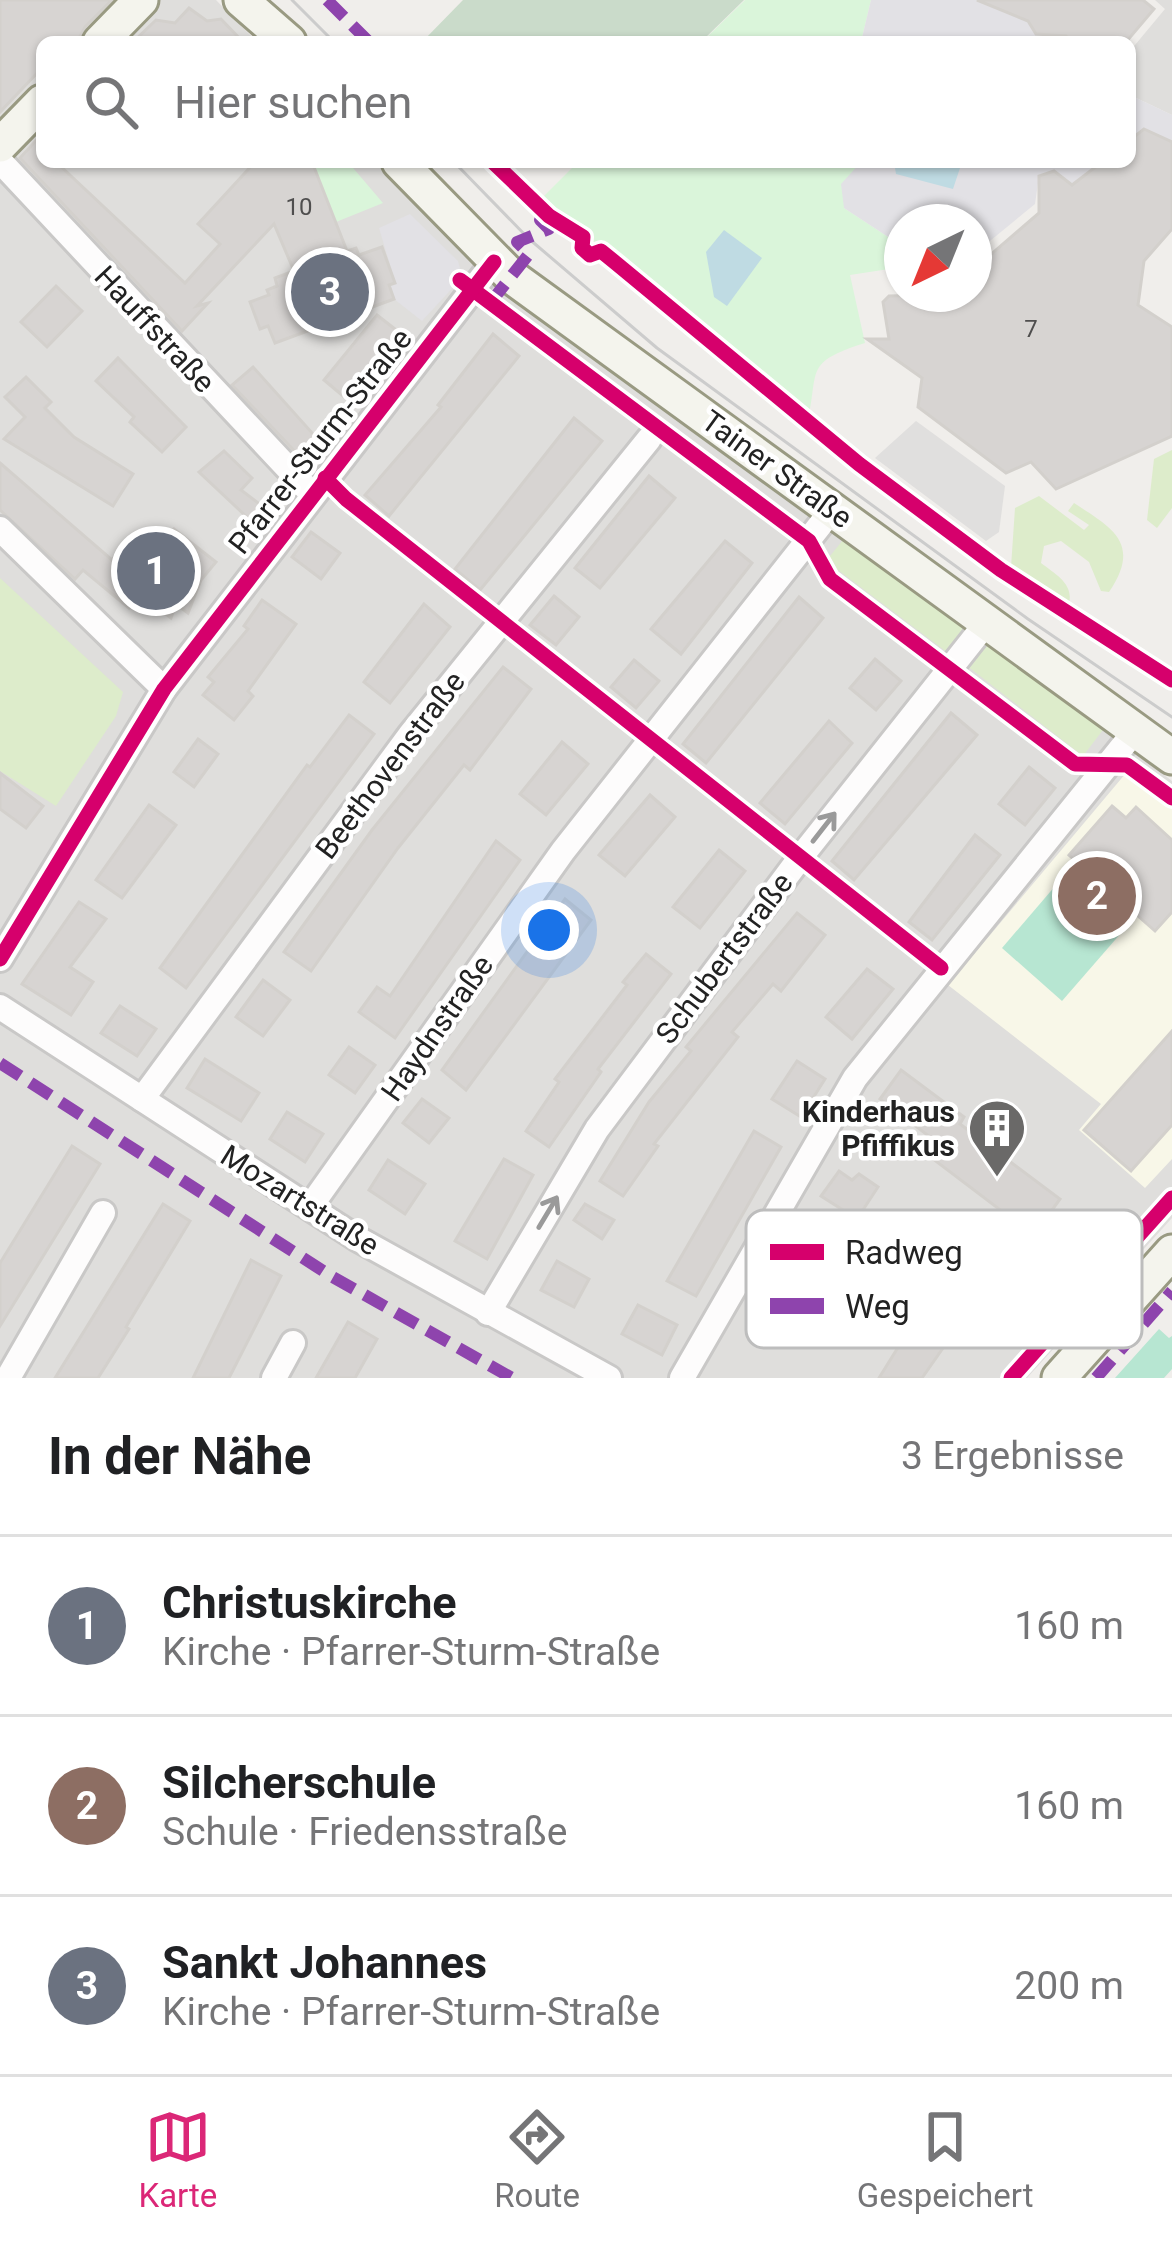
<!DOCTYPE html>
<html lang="de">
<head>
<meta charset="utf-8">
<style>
  :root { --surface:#fff; --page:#f2f2f2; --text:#202124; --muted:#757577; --line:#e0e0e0; --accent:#db2777 }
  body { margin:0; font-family:Roboto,sans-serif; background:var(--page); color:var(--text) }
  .compass { position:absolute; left:884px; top:204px; width:108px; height:108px; border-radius:50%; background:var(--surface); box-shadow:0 3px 9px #0004; rotate:223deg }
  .you { position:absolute; left:549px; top:930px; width:42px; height:42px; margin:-30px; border:9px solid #fff; border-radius:50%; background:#1a73e8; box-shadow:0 0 0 18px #1a73e833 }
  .badge { display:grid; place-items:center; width:78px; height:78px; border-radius:50%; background:var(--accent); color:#fff; font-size:39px; font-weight:700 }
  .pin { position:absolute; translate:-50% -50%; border:6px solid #fff; box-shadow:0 3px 12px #0006 }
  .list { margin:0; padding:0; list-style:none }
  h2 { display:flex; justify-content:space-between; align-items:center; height:156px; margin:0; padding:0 48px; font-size:51px }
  h2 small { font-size:39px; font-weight:400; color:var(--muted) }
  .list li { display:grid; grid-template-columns:78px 1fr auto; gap:36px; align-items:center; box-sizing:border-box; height:180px; padding:0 48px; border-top:3px solid var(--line) }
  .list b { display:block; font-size:45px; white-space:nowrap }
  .list p { margin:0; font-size:39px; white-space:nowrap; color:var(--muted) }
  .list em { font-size:39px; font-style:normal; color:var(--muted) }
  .icon { flex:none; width:66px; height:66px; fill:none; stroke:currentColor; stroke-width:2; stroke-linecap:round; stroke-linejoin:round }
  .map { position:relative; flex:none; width:1172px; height:1378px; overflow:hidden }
  .search { position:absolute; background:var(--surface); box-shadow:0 3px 9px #0004; left:36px; right:36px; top:36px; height:132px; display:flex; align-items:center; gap:30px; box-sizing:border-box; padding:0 42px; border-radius:18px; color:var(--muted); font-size:45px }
  .sheet { height:696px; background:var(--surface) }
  nav { display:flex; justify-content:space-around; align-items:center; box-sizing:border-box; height:168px; border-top:3px solid var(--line); background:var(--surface); font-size:33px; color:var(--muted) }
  nav a { display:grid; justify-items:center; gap:6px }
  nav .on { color:var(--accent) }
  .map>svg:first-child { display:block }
</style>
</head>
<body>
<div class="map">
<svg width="1172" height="1378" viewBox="0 0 1172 1378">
  <rect width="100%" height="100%" fill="#f0eeeb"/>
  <!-- residential -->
  <g fill="#dfdedc">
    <path d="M 0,0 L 216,0 L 257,42 L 42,42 L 42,162 L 374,162 L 474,265 L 785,484 L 1172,781 L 1172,1218 L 1027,1378 L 0,1378 Z"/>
    <path d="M 1155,0 L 1172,0 L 1172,115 L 1130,95 L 1130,51 L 1165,9 Z"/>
  </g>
  <!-- education -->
  <path fill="#f8f7e8" d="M 1126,773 L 1172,807 L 1172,1159 L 1145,1188 L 1079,1130 L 1101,1104 L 948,985 Z"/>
  <!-- grass -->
  <g fill="#ddeccb">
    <path d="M 1172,450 L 1172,508 L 1157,528 L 1147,520 L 1154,459 Z"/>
    <path d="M 1039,496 L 1084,530 L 1089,525 L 1068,511 L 1074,503 C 1110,527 1143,542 1109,592 L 1101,591 L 1089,562 L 1061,541 L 1044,546 L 1041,563 C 1058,576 1077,586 1067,609 L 1011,567 L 1015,508 Z"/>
    <path d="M 847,535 L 975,629 L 952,656 L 826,561 Z"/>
    <path d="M 0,578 L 123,692 L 116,716 L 56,806 L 0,771 Z"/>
    <path d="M 992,641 L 1106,726 L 1083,756 L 962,662 Z"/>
  </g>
  <!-- cemetery -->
  <path fill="#cadbca" d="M 463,0 L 744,0 L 701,42 L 422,42 Z"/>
  <!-- park -->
  <g fill="#daf5da">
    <path d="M 745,0 L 871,0 L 861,42 L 702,42 Z"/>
    <path d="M 296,162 L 348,162 L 383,203 L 336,222 L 316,171 Z"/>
    <path d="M 578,162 L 861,162 L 844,208 L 902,246 L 902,267 L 850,275 L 865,343 C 802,363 820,370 807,424 L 532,208 Z"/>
  </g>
  <!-- pitch -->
  <g fill="#b7e6d2">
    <path d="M 1074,864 L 1135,917 L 1062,1001 L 1002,948 Z"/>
    <path d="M 1159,1329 L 1169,1338 L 1172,1336 L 1172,1369 L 1164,1378 L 1115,1378 Z"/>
  </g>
  <!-- parking -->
  <path fill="#e0dfde" d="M 916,421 L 1005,486 L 999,532 L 986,541 L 875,458 Z"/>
  <!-- plaza -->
  <g fill="#e2e1e5">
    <path d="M 871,0 L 1004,0 L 1007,13 L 1026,20 L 1037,34 L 1066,36 L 1072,42 L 861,42 Z"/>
    <path d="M 1130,95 L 1172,115 L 1172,142 L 1145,129 L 1130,140 Z"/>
    <path d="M 861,162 L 1102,162 L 1072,185 L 1039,176 L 1035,204 L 974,254 L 974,222 L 902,222 L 902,246 L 844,208 L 841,184 Z"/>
    <path d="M 410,214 L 458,261 L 461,272 L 460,280 L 422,321 L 394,299 L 389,285 L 395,282 L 379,228 Z"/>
  </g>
  <!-- water -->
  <g fill="#bfdbe3">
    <path d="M 894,162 L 962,162 L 953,189 L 896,174 Z"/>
    <path d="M 724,230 L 762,258 L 727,306 L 714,297 L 706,252 Z"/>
  </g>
  <!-- building -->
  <g fill="#d7d4d2" stroke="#d3d0cc" stroke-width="3">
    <path d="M 0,0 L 112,0 L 85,27 L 77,42 L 42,42 L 42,68 L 0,112 Z"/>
    <path d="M 977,0 L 1143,0 L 1154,9 L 1126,42 L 1072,42 L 1066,36 L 1036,34 L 1028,21 Z"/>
    <path d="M 189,8 L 207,21 L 221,19 L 243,42 L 133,42 L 156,20 L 175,23 Z"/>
    <path d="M 1144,129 L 1172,142 L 1172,229 L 1144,261 L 1138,305 L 1172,327 L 1172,436 L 1056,489 L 1031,462 L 1006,473 L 918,407 L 922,378 L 867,339 L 889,339 L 883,302 L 889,296 L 974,294 L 974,269 L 1039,213 L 1039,176 L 1054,171 L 1072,185 L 1102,162 L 1130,162 L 1130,140 Z"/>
    <path d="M 42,134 L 42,162 L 56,162 L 185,283 L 220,244 L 198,224 L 255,162 L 312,162 L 347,251 L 356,248 L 359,255 L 382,247 L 395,283 L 389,285 L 394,299 L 275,343 L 268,326 L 260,329 L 250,302 L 269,295 L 267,290 L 277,286 L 275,278 L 294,271 L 274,224 L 197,306 L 208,303 L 182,331 L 20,158 Z"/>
    <path d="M 56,286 L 82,311 L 47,347 L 21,322 Z"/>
    <path d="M 377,315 L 409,340 L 355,406 L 324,380 Z"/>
    <path d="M 493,334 L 519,356 L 389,516 L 365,495 L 441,407 L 438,405 Z"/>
    <path d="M 118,358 L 186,427 L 162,452 L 130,422 L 134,417 L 96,381 Z"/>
    <path d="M 253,367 L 322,444 L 303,460 L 232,385 Z"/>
    <path d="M 26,377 L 51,402 L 45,408 L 74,437 L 133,474 L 113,506 L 4,439 L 25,417 L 5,397 Z"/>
    <path d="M 574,418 L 602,441 L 480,590 L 455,569 Z"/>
    <path d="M 224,451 L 252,478 L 241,490 L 261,505 L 250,520 L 199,472 Z"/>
    <path d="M 0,463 L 112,560 L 129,538 L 152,554 L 174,529 L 216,562 L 201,580 L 188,613 L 176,604 L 171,618 L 140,594 L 129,608 L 83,570 L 75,579 L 0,510 Z"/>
    <path d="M 649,476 L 675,498 L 600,588 L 575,568 Z"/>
    <path d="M 311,532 L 340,553 L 321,579 L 292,557 Z"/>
    <path d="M 725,541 L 752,563 L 681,654 L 651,629 Z"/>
    <path d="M 554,596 L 579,617 L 556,645 L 530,625 Z"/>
    <path d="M 799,597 L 823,618 L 706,763 L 683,744 Z"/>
    <path d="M 262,600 L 296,624 L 248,691 L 253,696 L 234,720 L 203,695 L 214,682 L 208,677 L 248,629 L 244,626 Z"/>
    <path d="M 424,604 L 450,627 L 390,703 L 364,682 Z"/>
    <path d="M 875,659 L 901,681 L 876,710 L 850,688 Z"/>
    <path d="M 634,660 L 659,681 L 636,708 L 611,687 Z"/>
    <path d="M 503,667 L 531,689 L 470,770 L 464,765 L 398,848 L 311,971 L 284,952 L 372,830 Z"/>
    <path d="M 951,713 L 977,735 L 854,880 L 832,861 Z"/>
    <path d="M 349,715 L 374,734 L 186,988 L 160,968 L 307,765 L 310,767 Z"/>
    <path d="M 829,721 L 852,743 L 785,824 L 760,803 Z"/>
    <path d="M 198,739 L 218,754 L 194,787 L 174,772 Z"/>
    <path d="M 562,742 L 588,764 L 546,815 L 520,794 Z"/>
    <path d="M 1029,767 L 1055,788 L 1025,825 L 999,804 Z"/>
    <path d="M 0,773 L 43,806 L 26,828 L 0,809 Z"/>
    <path d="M 650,795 L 675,817 L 625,876 L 599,855 Z"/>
    <path d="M 149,805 L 176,825 L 122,898 L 96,880 Z"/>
    <path d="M 1112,806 L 1126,818 L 1136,807 L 1172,840 L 1172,912 L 1155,931 L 1069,855 Z"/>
    <path d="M 975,835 L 1000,855 L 932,940 L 909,922 Z"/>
    <path d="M 496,841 L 520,860 L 395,1038 L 359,1012 L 377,987 L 390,996 Z"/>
    <path d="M 719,850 L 745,871 L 700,928 L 673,907 Z"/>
    <path d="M 565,899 L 591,920 L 466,1090 L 442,1070 Z"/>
    <path d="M 79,902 L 106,919 L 70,967 L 93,982 L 71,1015 L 22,984 Z"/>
    <path d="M 797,913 L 825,935 L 781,991 L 773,984 L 732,1032 L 738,1037 L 654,1144 L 658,1146 L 623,1196 L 600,1181 L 649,1102 L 691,1051 L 686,1047 Z"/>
    <path d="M 646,954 L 671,974 L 598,1069 L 601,1072 L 549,1147 L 526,1131 L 559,1082 L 555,1079 L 627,985 L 623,982 Z"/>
    <path d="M 867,969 L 893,989 L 852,1039 L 826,1017 Z"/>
    <path d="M 263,980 L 290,1000 L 263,1036 L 236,1017 Z"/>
    <path d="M 120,1006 L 156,1029 L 137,1056 L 101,1033 Z"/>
    <path d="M 1172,1031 L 1172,1125 L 1131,1171 L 1084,1130 Z"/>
    <path d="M 349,1047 L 375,1065 L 355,1093 L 329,1075 Z"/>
    <path d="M 205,1059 L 259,1093 L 241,1121 L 187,1088 Z"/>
    <path d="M 797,1061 L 825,1079 L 801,1117 L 772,1099 Z"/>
    <path d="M 901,1070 L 964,1117 L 960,1124 L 1060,1199 L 1034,1235 L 1027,1229 L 985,1282 L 978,1279 L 950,1324 L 957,1328 L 922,1378 L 879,1378 L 966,1238 L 1024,1228 L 933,1159 L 942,1146 L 880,1099 Z"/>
    <path d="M 422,1099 L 449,1118 L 429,1143 L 403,1123 Z"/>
    <path d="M 287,1112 L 323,1134 L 305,1162 L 270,1139 Z"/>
    <path d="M 754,1131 L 781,1147 L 696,1296 L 667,1281 Z"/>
    <path d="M 72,1146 L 100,1164 L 0,1326 L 0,1263 Z"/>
    <path d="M 504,1159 L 533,1175 L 487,1259 L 455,1241 Z"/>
    <path d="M 388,1160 L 425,1184 L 405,1214 L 369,1190 Z"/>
    <path d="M 839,1171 L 852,1180 L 859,1174 L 878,1187 L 857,1219 L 821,1196 Z"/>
    <path d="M 163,1204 L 190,1221 L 126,1327 L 129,1329 L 98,1378 L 55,1378 Z"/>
    <path d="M 585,1204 L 614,1220 L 602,1239 L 574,1220 Z"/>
    <path d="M 251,1260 L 281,1276 L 229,1378 L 193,1378 Z"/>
    <path d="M 557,1261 L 589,1279 L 574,1307 L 541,1290 Z"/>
    <path d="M 638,1305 L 677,1325 L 662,1355 L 622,1334 Z"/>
    <path d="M 348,1322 L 377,1339 L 355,1378 L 316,1378 Z"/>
  </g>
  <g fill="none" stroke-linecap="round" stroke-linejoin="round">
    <!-- street casing -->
    <g stroke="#c9c8c7" stroke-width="30">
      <g id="street">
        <path d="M 0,161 L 312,494"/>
        <path d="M 0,529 L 164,689"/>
        <path d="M 0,959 L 164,689 L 494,262"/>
        <path d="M 0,1007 L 358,1239 L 609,1378"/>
        <path d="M 142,1099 L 410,735 L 649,439"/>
        <path d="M 310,1207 L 563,851 L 832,510"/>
        <path d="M 488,1313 L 597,1129 L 800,858 L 987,622"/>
        <path d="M 8,1378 L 103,1213"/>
        <path d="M 274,1378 L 293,1343"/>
        <path d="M 682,1378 L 855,1078 L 1135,731"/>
      </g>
    </g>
    <!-- secondary casing -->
    <g stroke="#999a82" stroke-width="39">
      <g id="secondary">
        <path d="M 241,0 L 289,42"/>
        <path d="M 100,42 L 141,0"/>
        <path d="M 0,145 L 42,102"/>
        <path d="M 399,162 L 512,277 L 1172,757"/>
        <path d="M 1059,1378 L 1172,1252"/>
      </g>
    </g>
    <!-- street -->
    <use href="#street" stroke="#fdfcfc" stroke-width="24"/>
    <!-- secondary -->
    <use href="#secondary" stroke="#f4f4ed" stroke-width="33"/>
    <!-- tram -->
    <g stroke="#ccc" stroke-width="3">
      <path d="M 292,0 L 334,42"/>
      <path d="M 454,162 L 528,238 L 657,348 L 1028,619 L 1172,717"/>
    </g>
    <!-- quiet -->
    <g stroke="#8e44ad" stroke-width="12" stroke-dasharray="24 12" stroke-linecap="butt">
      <path d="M 327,0 L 369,42"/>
      <path d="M 490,303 L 529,254 L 517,242 L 549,229 L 540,220 L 545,218"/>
      <path d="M 0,1063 L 331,1276 L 512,1378"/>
      <path d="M 1096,1378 L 1172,1291"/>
    </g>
    <!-- cycleway casing -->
    <g stroke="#fff" stroke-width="22">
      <g id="cycleway">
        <path d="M 493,162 L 549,216 L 583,237 L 582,248 L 590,255 L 601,251 L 617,264 L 859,464 L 1001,570 L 1172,680"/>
        <path d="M 460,280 L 809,541 L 830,579 L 1075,764 L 1127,765 L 1172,798"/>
        <path d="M 325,478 L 346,499 L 941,968"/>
        <path d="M 0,959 L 164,689 L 494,262"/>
        <path d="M 1011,1378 L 1172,1198"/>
      </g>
    </g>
    <!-- cycleway -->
    <use href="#cycleway" stroke="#d6006c" stroke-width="15"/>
  </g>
  <!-- one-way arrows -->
  <defs><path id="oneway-shaft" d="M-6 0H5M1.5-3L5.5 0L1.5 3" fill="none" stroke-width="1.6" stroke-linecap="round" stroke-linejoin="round" transform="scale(3)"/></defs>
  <g stroke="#9a9a9a">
    <use href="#oneway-shaft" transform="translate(824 827) rotate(-52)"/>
    <use href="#oneway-shaft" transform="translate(548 1212) rotate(-59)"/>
  </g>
  <!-- icons -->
  <defs>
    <g id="building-pin" transform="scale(3)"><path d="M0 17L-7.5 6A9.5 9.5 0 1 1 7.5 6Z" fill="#6a6968" stroke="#fff"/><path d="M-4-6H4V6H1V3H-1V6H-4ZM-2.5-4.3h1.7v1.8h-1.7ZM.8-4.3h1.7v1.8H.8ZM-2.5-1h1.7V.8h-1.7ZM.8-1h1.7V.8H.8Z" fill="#fff"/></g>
  </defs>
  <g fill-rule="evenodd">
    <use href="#building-pin" x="997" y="1128"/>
  </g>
  <g text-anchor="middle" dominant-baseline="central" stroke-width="9" stroke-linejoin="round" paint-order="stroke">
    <!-- number labels -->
    <g font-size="24" fill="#4f4e4e">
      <text x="299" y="207">10</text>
      <text x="1031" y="329">7</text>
    </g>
    <!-- street labels -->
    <g font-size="30" fill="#222" stroke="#fff">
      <text transform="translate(155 329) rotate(47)">Hauffstraße</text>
      <text transform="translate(320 441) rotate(-52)">Pfarrer-Sturm-Straße</text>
      <text transform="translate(777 469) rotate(36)">Tainer Straße</text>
      <text transform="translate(390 765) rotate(-53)">Beethovenstraße</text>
      <text transform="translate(724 958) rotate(-53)">Schubertstraße</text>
      <text transform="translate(437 1028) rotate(-55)">Haydnstraße</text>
      <text transform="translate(300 1200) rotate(32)">Mozartstraße</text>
    </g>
    <!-- poi labels -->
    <g font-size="30" font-weight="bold" fill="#222" stroke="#fff" text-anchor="end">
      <text x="955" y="1111">Kinderhaus<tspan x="955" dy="34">Pfiffikus</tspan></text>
    </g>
  </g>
  <!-- legend -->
  <rect x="746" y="1210" width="396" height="138" rx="18" fill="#fff" stroke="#bdbdbd" stroke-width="3"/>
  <rect x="770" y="1244" width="54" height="16" fill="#d6006c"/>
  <rect x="770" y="1298" width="54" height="16" fill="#8e44ad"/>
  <g font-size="33" fill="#222">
    <text x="845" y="1264">Radweg</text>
    <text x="845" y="1318">Weg</text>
  </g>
</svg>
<svg class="compass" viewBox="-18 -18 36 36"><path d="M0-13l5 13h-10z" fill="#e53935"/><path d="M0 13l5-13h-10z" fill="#757577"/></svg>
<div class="you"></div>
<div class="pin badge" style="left:156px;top:571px;background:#6b7280">1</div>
<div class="pin badge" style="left:1097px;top:896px;background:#8d6e63">2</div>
<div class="pin badge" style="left:330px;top:292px;background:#6b7280">3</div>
<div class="search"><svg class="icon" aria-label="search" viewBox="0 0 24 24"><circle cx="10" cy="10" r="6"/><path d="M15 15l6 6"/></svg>Hier suchen</div>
</div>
<section class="sheet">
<h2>In der Nähe<small>3 Ergebnisse</small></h2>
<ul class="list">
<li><span class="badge" style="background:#6b7280">1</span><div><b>Christuskirche</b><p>Kirche · Pfarrer-Sturm-Straße</p></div><em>160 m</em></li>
<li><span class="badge" style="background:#8d6e63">2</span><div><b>Silcherschule</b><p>Schule · Friedensstraße</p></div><em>160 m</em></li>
<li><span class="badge" style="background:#6b7280">3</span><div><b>Sankt Johannes</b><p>Kirche · Pfarrer-Sturm-Straße</p></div><em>200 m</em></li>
</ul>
</section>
<nav>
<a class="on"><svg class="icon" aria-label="map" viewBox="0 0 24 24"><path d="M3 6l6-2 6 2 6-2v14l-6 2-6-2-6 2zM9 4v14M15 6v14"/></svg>Karte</a>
<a><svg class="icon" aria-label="directions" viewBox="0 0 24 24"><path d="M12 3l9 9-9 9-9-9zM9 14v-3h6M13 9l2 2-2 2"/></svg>Route</a>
<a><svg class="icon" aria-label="saved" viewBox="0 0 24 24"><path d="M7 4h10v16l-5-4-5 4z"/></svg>Gespeichert</a>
</nav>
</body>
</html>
